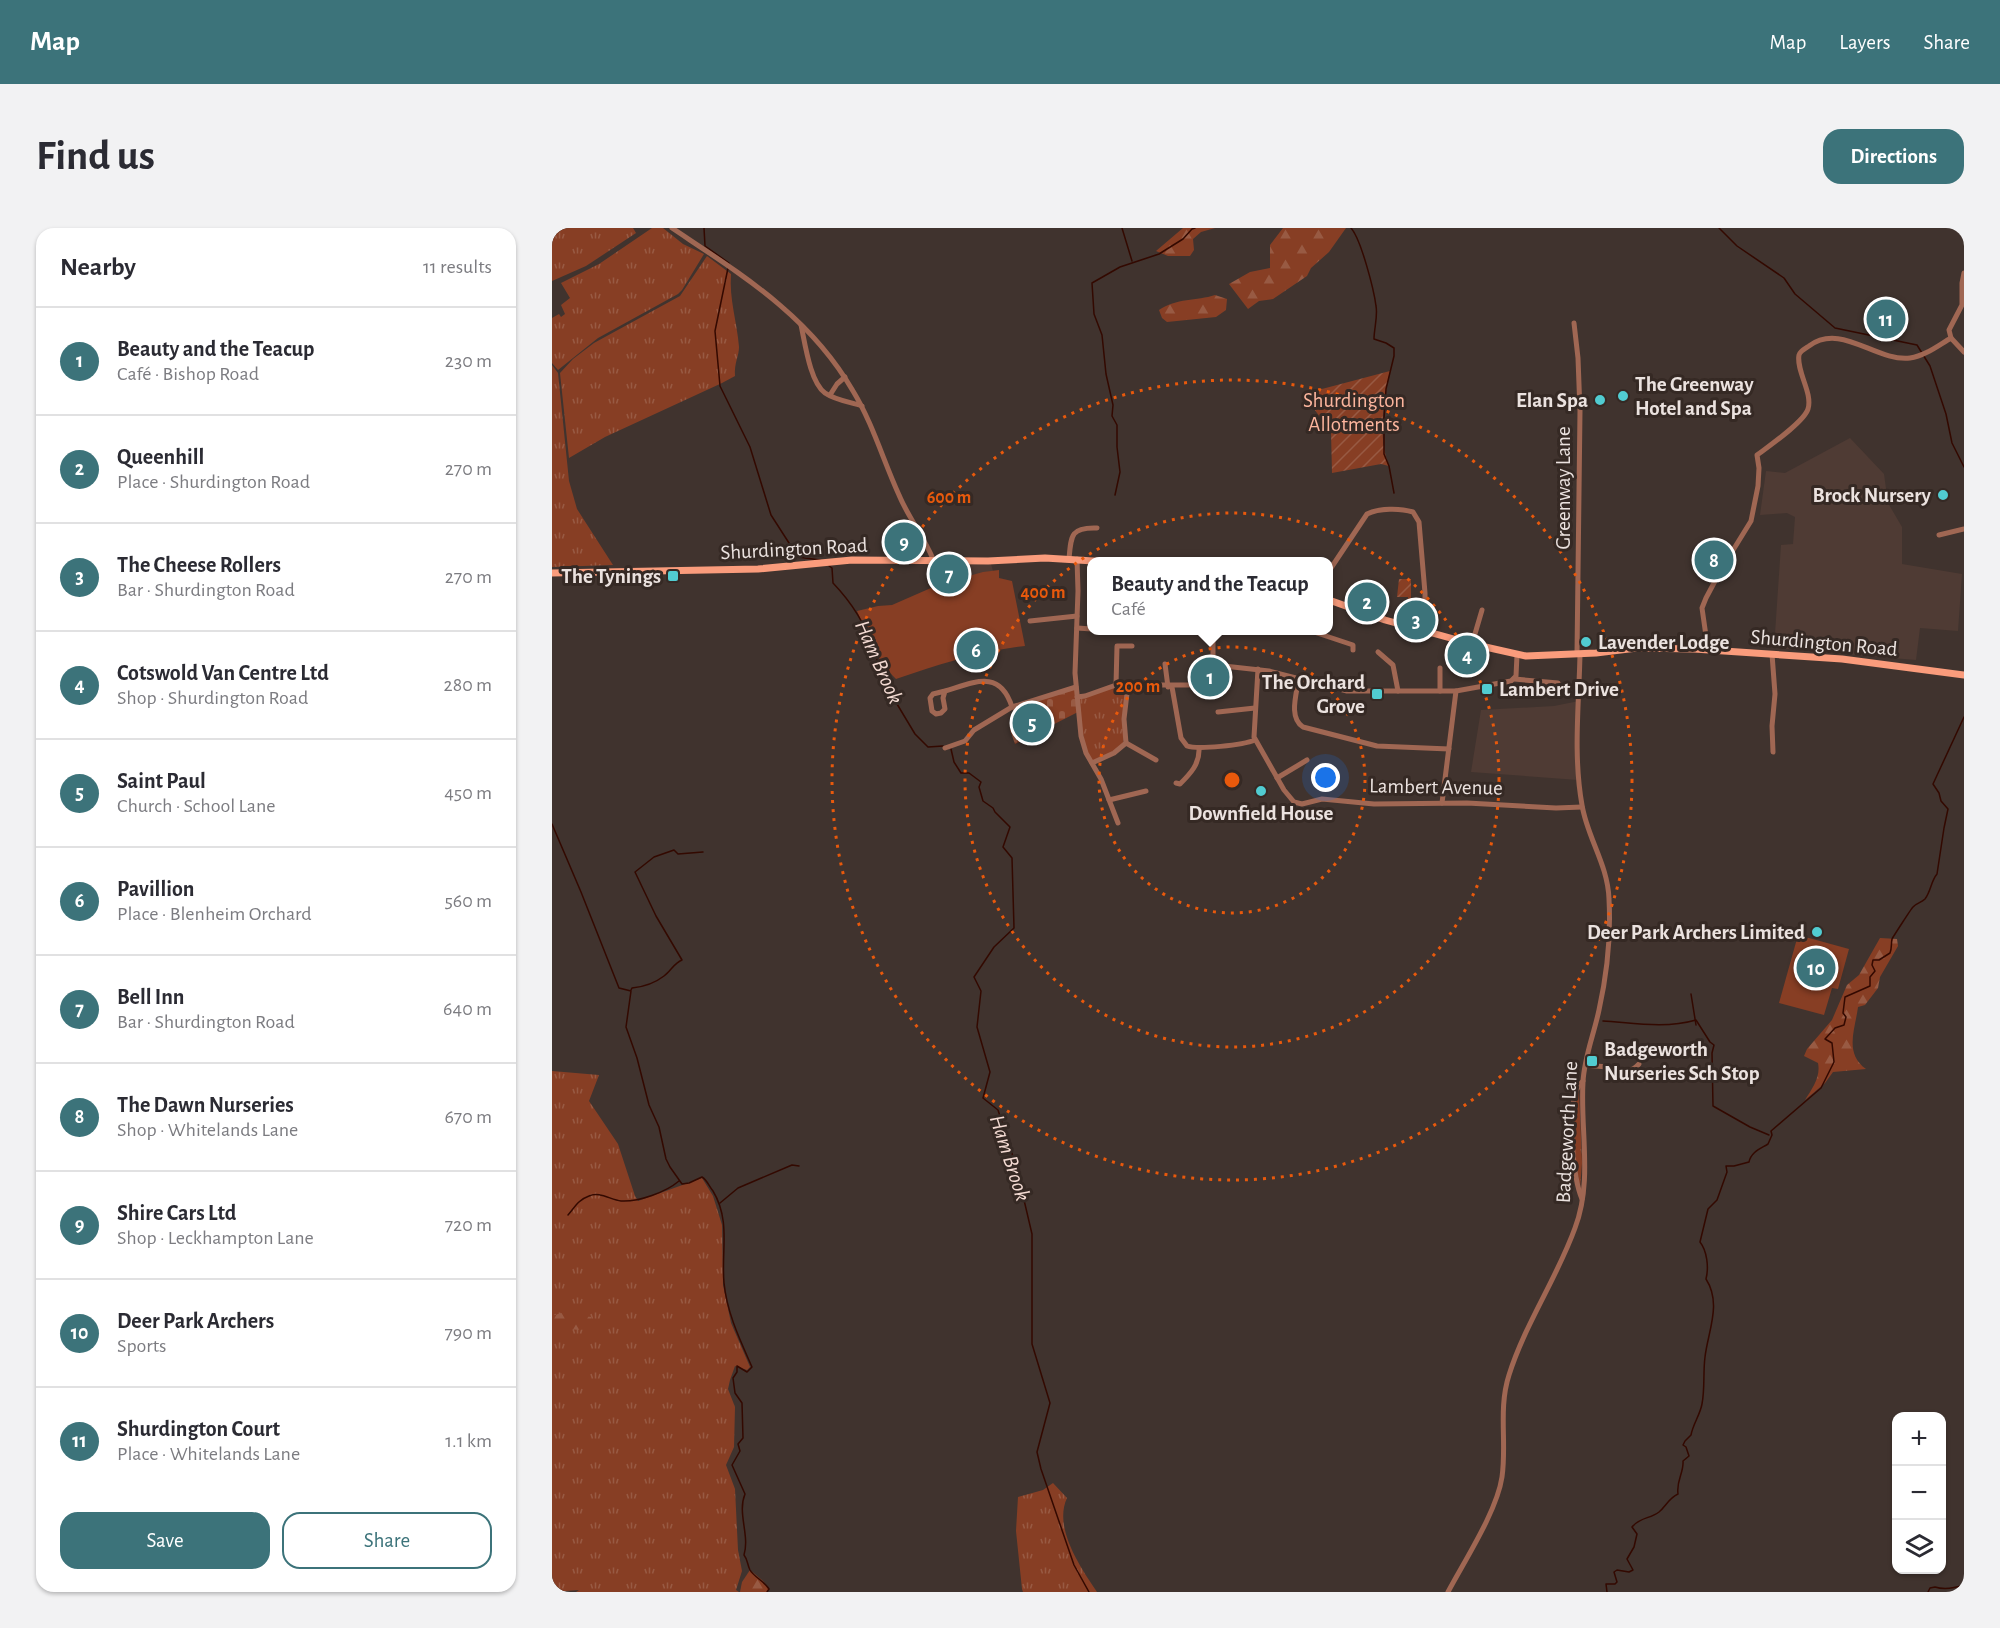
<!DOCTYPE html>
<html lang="en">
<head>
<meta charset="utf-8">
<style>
  :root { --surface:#fff; --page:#f2f2f3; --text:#2b2b33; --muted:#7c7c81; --line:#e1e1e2; --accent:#3c737a }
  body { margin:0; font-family:"Alegreya Sans",sans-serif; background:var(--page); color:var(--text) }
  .controls { position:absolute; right:18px; bottom:18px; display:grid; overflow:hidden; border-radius:12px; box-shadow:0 2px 4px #0004 }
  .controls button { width:54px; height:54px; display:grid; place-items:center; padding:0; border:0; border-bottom:2px solid var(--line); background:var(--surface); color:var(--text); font:30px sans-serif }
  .you { position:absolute; left:774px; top:550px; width:21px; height:21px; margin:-15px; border:4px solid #fff; border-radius:50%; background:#1a73e8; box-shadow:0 0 0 9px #1a73e833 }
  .badge { display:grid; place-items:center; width:39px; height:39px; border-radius:50%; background:var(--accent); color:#fff; font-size:20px; font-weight:700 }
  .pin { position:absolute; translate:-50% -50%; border:3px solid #fff; box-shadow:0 2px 6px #0006 }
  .popup { position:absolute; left:535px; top:329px; width:246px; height:78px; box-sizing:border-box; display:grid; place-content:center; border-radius:12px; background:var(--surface); filter:drop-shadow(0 2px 4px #0005); font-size:20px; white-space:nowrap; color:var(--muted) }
  .popup b { font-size:22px; color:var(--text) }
  .popup::after { content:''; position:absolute; left:50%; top:100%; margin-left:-12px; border:12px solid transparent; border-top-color:var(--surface) }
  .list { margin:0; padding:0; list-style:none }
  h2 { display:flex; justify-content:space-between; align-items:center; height:78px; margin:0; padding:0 24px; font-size:26px }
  h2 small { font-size:20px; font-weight:400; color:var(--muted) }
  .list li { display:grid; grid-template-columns:39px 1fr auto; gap:18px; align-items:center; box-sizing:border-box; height:108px; padding:0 24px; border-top:2px solid var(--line) }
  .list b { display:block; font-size:22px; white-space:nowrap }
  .list p { margin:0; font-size:20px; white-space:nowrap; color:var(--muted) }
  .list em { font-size:20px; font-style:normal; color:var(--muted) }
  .actions { display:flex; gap:12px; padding:18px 24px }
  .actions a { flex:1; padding:14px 0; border:2px solid var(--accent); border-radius:18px; text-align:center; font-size:21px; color:var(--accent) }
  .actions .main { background:var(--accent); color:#fff }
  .icon { flex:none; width:33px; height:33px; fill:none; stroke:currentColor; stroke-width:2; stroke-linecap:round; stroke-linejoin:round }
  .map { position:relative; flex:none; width:1412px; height:1364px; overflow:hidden; border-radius:18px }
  header { display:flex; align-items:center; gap:36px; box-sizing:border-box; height:84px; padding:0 30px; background:var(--accent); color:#fff }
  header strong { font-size:28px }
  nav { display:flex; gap:33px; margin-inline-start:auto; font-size:21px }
  .intro { display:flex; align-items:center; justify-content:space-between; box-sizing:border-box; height:144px; padding:0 36px }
  h1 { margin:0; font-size:42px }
  .button { padding:15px 27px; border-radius:18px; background:var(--accent); color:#fff; font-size:21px; font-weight:700 }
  main { display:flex; gap:36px; padding:0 36px }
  aside { flex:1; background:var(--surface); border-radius:18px; box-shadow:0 2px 4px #0004 }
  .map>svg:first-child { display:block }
</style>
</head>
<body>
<header>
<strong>Map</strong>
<nav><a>Map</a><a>Layers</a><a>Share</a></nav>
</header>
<div class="intro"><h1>Find us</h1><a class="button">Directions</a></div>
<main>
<aside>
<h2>Nearby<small>11 results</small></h2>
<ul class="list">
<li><span class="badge">1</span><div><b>Beauty and the Teacup</b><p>Café · Bishop Road</p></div><em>230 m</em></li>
<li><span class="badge">2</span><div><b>Queenhill</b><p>Place · Shurdington Road</p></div><em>270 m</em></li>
<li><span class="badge">3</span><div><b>The Cheese Rollers</b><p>Bar · Shurdington Road</p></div><em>270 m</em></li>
<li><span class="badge">4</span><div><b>Cotswold Van Centre Ltd</b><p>Shop · Shurdington Road</p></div><em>280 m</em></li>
<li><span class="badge">5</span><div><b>Saint Paul</b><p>Church · School Lane</p></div><em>450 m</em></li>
<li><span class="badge">6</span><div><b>Pavillion</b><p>Place · Blenheim Orchard</p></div><em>560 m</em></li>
<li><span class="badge">7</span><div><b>Bell Inn</b><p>Bar · Shurdington Road</p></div><em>640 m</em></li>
<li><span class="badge">8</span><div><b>The Dawn Nurseries</b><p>Shop · Whitelands Lane</p></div><em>670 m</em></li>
<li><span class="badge">9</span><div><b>Shire Cars Ltd</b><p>Shop · Leckhampton Lane</p></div><em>720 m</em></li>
<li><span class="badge">10</span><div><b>Deer Park Archers</b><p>Sports</p></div><em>790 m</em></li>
<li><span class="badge">11</span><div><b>Shurdington Court</b><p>Place · Whitelands Lane</p></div><em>1.1 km</em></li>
</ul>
<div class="actions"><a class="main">Save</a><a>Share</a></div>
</aside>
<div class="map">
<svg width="1412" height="1364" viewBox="0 0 1412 1364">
  <defs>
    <pattern id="grass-tufts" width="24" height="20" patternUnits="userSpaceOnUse" patternTransform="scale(1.5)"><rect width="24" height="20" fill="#873e24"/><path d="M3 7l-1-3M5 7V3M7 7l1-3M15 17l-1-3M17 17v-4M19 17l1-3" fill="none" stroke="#985a43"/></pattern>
    <pattern id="forest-firs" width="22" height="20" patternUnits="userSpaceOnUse" patternTransform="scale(1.5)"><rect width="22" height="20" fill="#873e24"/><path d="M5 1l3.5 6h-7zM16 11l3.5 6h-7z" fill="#985a43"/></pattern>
    <pattern id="cemetery-stones" width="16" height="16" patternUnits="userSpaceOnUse" patternTransform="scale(1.5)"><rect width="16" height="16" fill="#873e24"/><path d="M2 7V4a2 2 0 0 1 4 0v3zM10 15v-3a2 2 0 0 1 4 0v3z" fill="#985a43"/></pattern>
    <pattern id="garden-furrows" width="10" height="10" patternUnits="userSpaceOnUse" patternTransform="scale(1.5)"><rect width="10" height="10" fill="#873e24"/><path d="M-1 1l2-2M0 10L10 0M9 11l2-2" fill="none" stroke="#985a43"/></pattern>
  </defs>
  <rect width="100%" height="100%" fill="#40332e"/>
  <!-- built -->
  <g fill="#4f3b34">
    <path d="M 1298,210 L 1332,246 L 1336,275 L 1350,299 L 1350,336 L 1410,346 L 1406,403 L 1368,400 L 1364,432 L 1222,420 L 1229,317 L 1241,316 L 1243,289 L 1235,285 L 1208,287 L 1214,243 L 1233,245 Z"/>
    <path d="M 400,336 L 405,339 L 406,337 L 439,336 L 441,343 L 387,356 L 388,346 L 386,345 L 385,337 Z"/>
    <path d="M 1027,473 L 1026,552 L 919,544 L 929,482 L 1002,478 Z"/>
  </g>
  <!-- grass -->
  <g fill="url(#grass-tufts)">
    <path d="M 0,0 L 81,0 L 84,5 L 34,38 L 0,53 Z"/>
    <path d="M 100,0 L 111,0 L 131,16 L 152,26 L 130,62 L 126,66 L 46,110 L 6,142 L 0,135 L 0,90 L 7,86 L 9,89 L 13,86 L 9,77 L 18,70 L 9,55 L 47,36 Z"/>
    <path d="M 155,28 L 179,46 C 177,71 185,94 187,119 C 187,128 182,135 183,148 L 170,155 L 53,209 L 17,230 L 8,145 L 21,131 L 42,115 L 128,68 Z"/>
    <path d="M 0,137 L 6,145 L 17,253 L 25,281 L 61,337 L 0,339 Z"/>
    <path d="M 564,457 L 572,464 L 575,469 L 571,518 L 540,535 L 534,525 L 525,469 Z"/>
    <path d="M 0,843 L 47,847 L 37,873 L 66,916 L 83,968 L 86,973 L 150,950 L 161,968 L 170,997 L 171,1057 L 179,1095 L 198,1139 L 195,1142 L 183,1138 L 178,1152 L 176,1161 L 183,1179 L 182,1219 L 174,1237 L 183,1261 L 186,1322 L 190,1343 L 184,1362 L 187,1364 L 24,1364 L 27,1362 L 0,1364 Z"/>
    <path d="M 1027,863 L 1030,935 L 1028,960 C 1024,930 1015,892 1027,863 Z"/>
    <path d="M 501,1255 L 515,1270 C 501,1300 529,1340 545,1364 L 471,1364 L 470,1361 L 464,1303 L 466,1269 L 491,1262 Z"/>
  </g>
  <!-- forest -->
  <g fill="url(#forest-firs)">
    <path d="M 631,0 L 663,0 L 649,4 L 641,11 L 642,22 L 638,28 L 616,28 L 604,23 Z"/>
    <path d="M 731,0 L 794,0 L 777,24 L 759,40 L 755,48 L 721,71 L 707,73 L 696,81 L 677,56 L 698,44 L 718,40 L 718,17 Z"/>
    <path d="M 663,67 L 675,71 L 674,82 L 664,89 L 615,94 L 610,90 L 607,82 C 624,70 645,73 663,67 Z"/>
    <path d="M 1328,710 L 1345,711 L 1346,718 L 1328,749 L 1326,760 L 1313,777 L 1306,779 C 1303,802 1292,825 1314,841 L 1281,844 L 1273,855 L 1253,872 C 1260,861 1269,849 1266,835 L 1252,828 L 1255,821 L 1280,792 L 1295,757 L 1307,747 Z"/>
    <path d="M 9,1085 L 39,1089 L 41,1102 L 0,1101 L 0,1088 Z"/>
    <path d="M 198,1342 L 211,1353 L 217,1361 L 215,1364 L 188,1364 L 190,1354 Z"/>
  </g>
  <!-- cemetery -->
  <path fill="url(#cemetery-stones)" d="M 524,459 L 526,484 L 463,516 L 458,502 L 467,497 L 460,479 Z"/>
  <!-- park -->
  <g fill="#873e24">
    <path d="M 447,342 L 447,350 L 460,353 L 473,418 C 428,423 386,437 344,451 C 324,432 315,407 305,383 L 326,378 L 340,377 L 388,356 L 431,344 Z"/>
    <path d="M 1246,707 L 1297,721 L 1286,761 L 1280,760 L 1272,787 L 1227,775 Z"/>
  </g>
  <!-- garden -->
  <g fill="url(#garden-furrows)">
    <path d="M 838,143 C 831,173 826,210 837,238 L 829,236 L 780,245 L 779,204 L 751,166 Z"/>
    <path d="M 847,351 L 859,351 L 859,370 L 868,371 L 869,391 L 858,389 L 858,385 L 855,384 L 856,369 L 845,369 Z"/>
  </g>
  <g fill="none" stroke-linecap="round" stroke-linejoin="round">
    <!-- stream -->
    <g stroke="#330900" stroke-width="1.5">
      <path d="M 152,0 L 153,18 L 177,35"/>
      <path d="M 570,0 L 580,33"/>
      <path d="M 799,0 C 809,11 822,62 824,78 C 826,88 822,101 822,111 L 834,115 L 842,120 L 842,128 L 834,161 L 832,190 L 832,226 L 837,238 L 842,265"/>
      <path d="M 1167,0 L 1185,18 L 1232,50 L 1243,66 L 1283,100 L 1365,117 L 1378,138 L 1394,186 L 1400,215 L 1412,239"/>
      <path d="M 176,40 L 163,103 L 168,158 L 198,219 L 219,287 L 246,329 L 268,332"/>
      <path d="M 563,267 L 568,244 L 565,219 L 565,197 L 560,188 L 561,177 L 554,146 L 550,107 L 542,86 L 540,55 L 568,39 L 607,26 L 631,11 L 640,1 L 643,0"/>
      <path d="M 277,338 L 280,340 L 281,355 C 301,376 313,396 323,424 C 326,433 326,442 330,451 L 363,506 L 376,519 L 391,518"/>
      <path d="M 399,521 L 402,534 L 409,545 L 417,545 L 429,554 L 427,559 L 431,573 L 441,580 L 443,584 L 458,599 L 451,619 L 460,630 L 462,700 L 442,719 L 422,749 L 429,763 L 425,799 L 438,844 L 431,870 L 446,882 L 464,938 L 480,1006 L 480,1116 L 498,1175 L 485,1224 L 489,1241 L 522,1337 L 537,1364"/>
      <path d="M 0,596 L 29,664 L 67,760 L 79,763 L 74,799 L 85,830 L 97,877 L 107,899 L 114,931 L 118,939 L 130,956 L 137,955 L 150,949 C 155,952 157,958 161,963 C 179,993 169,1023 172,1055 C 175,1085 188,1112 200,1139 L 195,1144 L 185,1138 L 185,1144 L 181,1150 L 183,1165 L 190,1175 L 191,1210 L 186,1216 L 188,1223 L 180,1237 L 193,1266 C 185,1285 198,1307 192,1327 C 196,1332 195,1336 198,1342 C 202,1349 212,1353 217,1361 L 215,1364"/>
      <path d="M 79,762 L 80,760 C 90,759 103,755 112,748 C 119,743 122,735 130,732 L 104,688 L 83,644 L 102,629 L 122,622 L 126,626 L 151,624"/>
      <path d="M 1139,766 L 1144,797"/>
      <path d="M 1051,793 C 1082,795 1113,801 1144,792 L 1158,814 L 1162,817 L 1160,825 L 1161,878 L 1198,899 L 1217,907"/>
      <path d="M 168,975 L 186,960 L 240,937 L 247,938"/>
      <path d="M 16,987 C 23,979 26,972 37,968 C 47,963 59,972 69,973 C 87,974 114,964 127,953"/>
      <path d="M 1055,1364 L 1054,1356 L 1063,1356 L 1065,1354 L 1062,1344 L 1065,1342 L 1077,1344 L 1081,1342 L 1075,1331 L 1082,1319 L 1085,1306 L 1080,1299 C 1088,1289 1098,1291 1107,1284 C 1114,1278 1117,1270 1126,1266 C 1124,1252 1132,1245 1131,1233 L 1137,1228 L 1134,1219 L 1131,1217 L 1133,1213 L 1139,1207 C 1141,1196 1148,1187 1150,1176 C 1153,1161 1151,1144 1153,1129 C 1156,1103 1170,1076 1154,1051 C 1157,1039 1155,1023 1148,1014 L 1156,981 L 1165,972 L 1175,944 L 1174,938 L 1182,938 L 1197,934 C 1199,924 1208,921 1216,916 L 1220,907 L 1219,903 L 1269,860 L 1282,834 L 1280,815 L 1273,811 L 1283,800 L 1292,797 L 1294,789 L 1291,785 L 1293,769 L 1318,758 L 1318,749 L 1323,743 L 1320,737 L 1321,732 L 1327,732 L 1338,725 C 1340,720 1339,716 1340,711 C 1341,709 1359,681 1361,679 C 1364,675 1369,675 1373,671 C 1379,663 1379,653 1385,646 L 1392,600 L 1396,581 L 1389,573 L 1387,565 L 1381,556 L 1412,489"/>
      <path d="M 1376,1364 L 1378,1360 L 1383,1359 C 1392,1362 1403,1360 1412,1357"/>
    </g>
    <!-- minor -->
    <g stroke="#a06753" stroke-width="5">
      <path d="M 120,0 C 190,47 258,88 301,163 C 321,196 331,232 347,267 C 356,289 372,309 381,331"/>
      <path d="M 1022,95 L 1026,130 L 1028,183 L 1025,426"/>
      <path d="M 249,97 C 253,115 258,154 273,165 C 283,172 298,174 310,178"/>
      <path d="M 1399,110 L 1397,102 L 1410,77 L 1410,55 L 1412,45"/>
      <path d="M 278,167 L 285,156 L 293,149"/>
      <path d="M 1387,307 L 1412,301"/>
      <path d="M 517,331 C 519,307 519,299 545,300"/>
      <path d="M 525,331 L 526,363 L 523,445 L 529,508 L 534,525 L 549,551 L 566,595"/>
      <path d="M 777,343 L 815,286 C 827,280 848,280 861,284 L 867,294 L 873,365 L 873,403"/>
      <path d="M 478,393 L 525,388"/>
      <path d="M 525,400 L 540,401"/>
      <path d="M 661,402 L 661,437"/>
      <path d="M 756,402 L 801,417 L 801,422"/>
      <path d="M 920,416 L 930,382"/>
      <path d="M 1156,422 L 1150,380 L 1154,370 L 1170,340 L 1199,293 L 1206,258 L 1207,240 L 1205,227 C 1217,218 1252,194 1256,181 C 1261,165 1244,143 1247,127 C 1248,123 1254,120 1257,118 C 1289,94 1324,134 1358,130 C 1373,128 1387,117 1399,110 L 1412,124"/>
      <path d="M 826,424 L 841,437 L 846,463"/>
      <path d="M 1220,426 L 1223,466 L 1220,498 L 1221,524"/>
      <path d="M 613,436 L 616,459"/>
      <path d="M 888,440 L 888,463"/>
      <path d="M 706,441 L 702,509 L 732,562 L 742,574 L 750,576 L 770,571 L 822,576 L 915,575 L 1004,580 L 1030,579"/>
      <path d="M 747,449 C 745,465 736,489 751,499 L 825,518 L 897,521"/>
      <path d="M 962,451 L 1006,455"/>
      <path d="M 564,457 L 565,418 L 580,418"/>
      <path d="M 639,457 L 650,468 L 655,468 L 664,457"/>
      <path d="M 620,459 L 629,510 L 635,518 C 646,522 691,517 703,512"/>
      <path d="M 393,463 L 381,466 L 378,470 L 380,483 L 384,486 L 389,485 L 393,481 L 391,470 L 393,463 C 423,454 448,441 460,479"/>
      <path d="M 525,469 L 533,468 L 564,457 L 639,457 L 657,439 L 663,437 L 717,443 L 795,463 L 904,463 L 959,453 L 964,448 L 965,427"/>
      <path d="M 666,484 L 703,480"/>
      <path d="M 574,515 L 604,532"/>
      <path d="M 393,520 L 413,513 L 422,502 L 460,479 L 524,459"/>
      <path d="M 540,535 L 562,525 L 574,515 L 572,491 L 576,457"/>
      <path d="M 725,550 L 755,532"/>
      <path d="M 624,555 L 628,556 C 638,546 648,536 647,520"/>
      <path d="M 557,572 L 594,563"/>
      <path d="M 890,575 L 904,463"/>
      <path d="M 1034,837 C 1041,838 1047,838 1054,839 C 1068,840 1075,849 1087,836"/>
      <path d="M 1030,971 C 1021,950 1015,882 1025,861 C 1027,858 1029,855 1031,853"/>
      <path d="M 896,1364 C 913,1332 945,1283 950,1249 C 955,1215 946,1181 957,1147 C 973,1096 1005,1050 1023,1000 C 1041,953 1028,902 1031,854 C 1032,830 1042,806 1047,782 C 1055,746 1059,708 1057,671 C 1056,637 1035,609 1030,577 C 1021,527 1027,476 1028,426"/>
    </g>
    <!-- major -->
    <g stroke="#fa9c7c" stroke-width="7">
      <path d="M 0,345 L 206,341 L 300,332 L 436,333 L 493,330 L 558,334"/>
      <path d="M 777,372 L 833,392 L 920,416 L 974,428 L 1044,425 L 1085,420 L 1142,421 L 1290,431 L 1412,447"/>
    </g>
  </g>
  <!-- distance rings -->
  <g fill="none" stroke="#e8590c" stroke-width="3" stroke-dasharray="3 6">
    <circle cx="680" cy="552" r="133"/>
    <circle cx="680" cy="552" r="267"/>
    <circle cx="680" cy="552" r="400"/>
  </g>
  <!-- markers -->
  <g fill="#51ccd1" stroke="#352924" stroke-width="2">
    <circle cx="1071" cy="168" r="6"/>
    <circle cx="1048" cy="172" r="6"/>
    <circle cx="1391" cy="267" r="6"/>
    <rect x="115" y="342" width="12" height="12" rx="3"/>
    <circle cx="1034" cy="414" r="6"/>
    <rect x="929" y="455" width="12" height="12" rx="3"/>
    <rect x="819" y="460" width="12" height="12" rx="3"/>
    <circle cx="709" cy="563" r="6"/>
    <circle cx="1265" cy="704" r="6"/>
    <rect x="1034" y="827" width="12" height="12" rx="3"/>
  </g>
  <g text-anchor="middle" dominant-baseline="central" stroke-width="6" stroke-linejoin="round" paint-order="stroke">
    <!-- poi labels -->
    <g font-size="21" font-weight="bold" fill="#ebe2df" stroke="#352924" text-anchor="end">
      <text x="1083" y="156" text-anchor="start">The Greenway<tspan x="1083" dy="24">Hotel and Spa</tspan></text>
      <text x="1036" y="172">Elan Spa</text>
      <text x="1379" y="267">Brock Nursery</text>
      <text x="109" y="348">The Tynings</text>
      <text x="1046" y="414" text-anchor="start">Lavender Lodge</text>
      <text x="813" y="454">The Orchard<tspan x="813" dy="24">Grove</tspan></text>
      <text x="947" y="461" text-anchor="start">Lambert Drive</text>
      <text x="709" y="585" text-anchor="middle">Downfield House</text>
      <text x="1253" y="704">Deer Park Archers Limited</text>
      <text x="1052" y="821" text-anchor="start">Badgeworth<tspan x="1052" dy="24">Nurseries Sch Stop</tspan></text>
    </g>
    <!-- park labels -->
    <g font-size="21" fill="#fcb59d" stroke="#352924">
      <text x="802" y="172">Shurdington<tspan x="802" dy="24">Allotments</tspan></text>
    </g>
    <!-- street labels -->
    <g font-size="21" fill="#ebe2df" stroke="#352924">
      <text transform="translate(1011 260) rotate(-90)">Greenway Lane</text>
      <text transform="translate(242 321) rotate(-3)">Shurdington Road</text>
      <text transform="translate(1272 415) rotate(5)">Shurdington Road</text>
      <text transform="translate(884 559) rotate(1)">Lambert Avenue</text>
      <text transform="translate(1015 904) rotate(-87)">Badgeworth Lane</text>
    </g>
    <!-- water labels -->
    <g font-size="22" font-style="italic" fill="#f4dbd3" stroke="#352924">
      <text transform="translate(327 434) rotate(66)">Ham Brook</text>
      <text transform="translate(458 930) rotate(72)">Ham Brook</text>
    </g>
  </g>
  <circle cx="680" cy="552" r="9" fill="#e8590c" stroke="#352924" stroke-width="3"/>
  <g font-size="18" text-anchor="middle" font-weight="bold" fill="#e8590c" stroke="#352924" stroke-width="6" stroke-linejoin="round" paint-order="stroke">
    <text x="397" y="275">600 m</text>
    <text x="491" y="370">400 m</text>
    <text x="586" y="464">200 m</text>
  </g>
</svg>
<div class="controls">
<button>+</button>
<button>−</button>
<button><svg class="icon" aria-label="layers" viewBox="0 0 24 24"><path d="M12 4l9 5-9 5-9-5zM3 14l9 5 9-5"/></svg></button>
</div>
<div class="you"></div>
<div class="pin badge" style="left:658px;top:449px">1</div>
<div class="popup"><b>Beauty and the Teacup</b>Café</div>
<div class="pin badge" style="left:815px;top:374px">2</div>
<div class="pin badge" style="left:864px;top:392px">3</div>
<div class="pin badge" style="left:915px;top:427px">4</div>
<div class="pin badge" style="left:480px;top:495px">5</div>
<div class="pin badge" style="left:424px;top:422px">6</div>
<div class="pin badge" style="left:397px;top:346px">7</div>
<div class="pin badge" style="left:1162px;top:332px">8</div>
<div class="pin badge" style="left:352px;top:314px">9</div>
<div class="pin badge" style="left:1264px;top:740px">10</div>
<div class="pin badge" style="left:1334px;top:91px">11</div>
</div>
</main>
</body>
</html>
